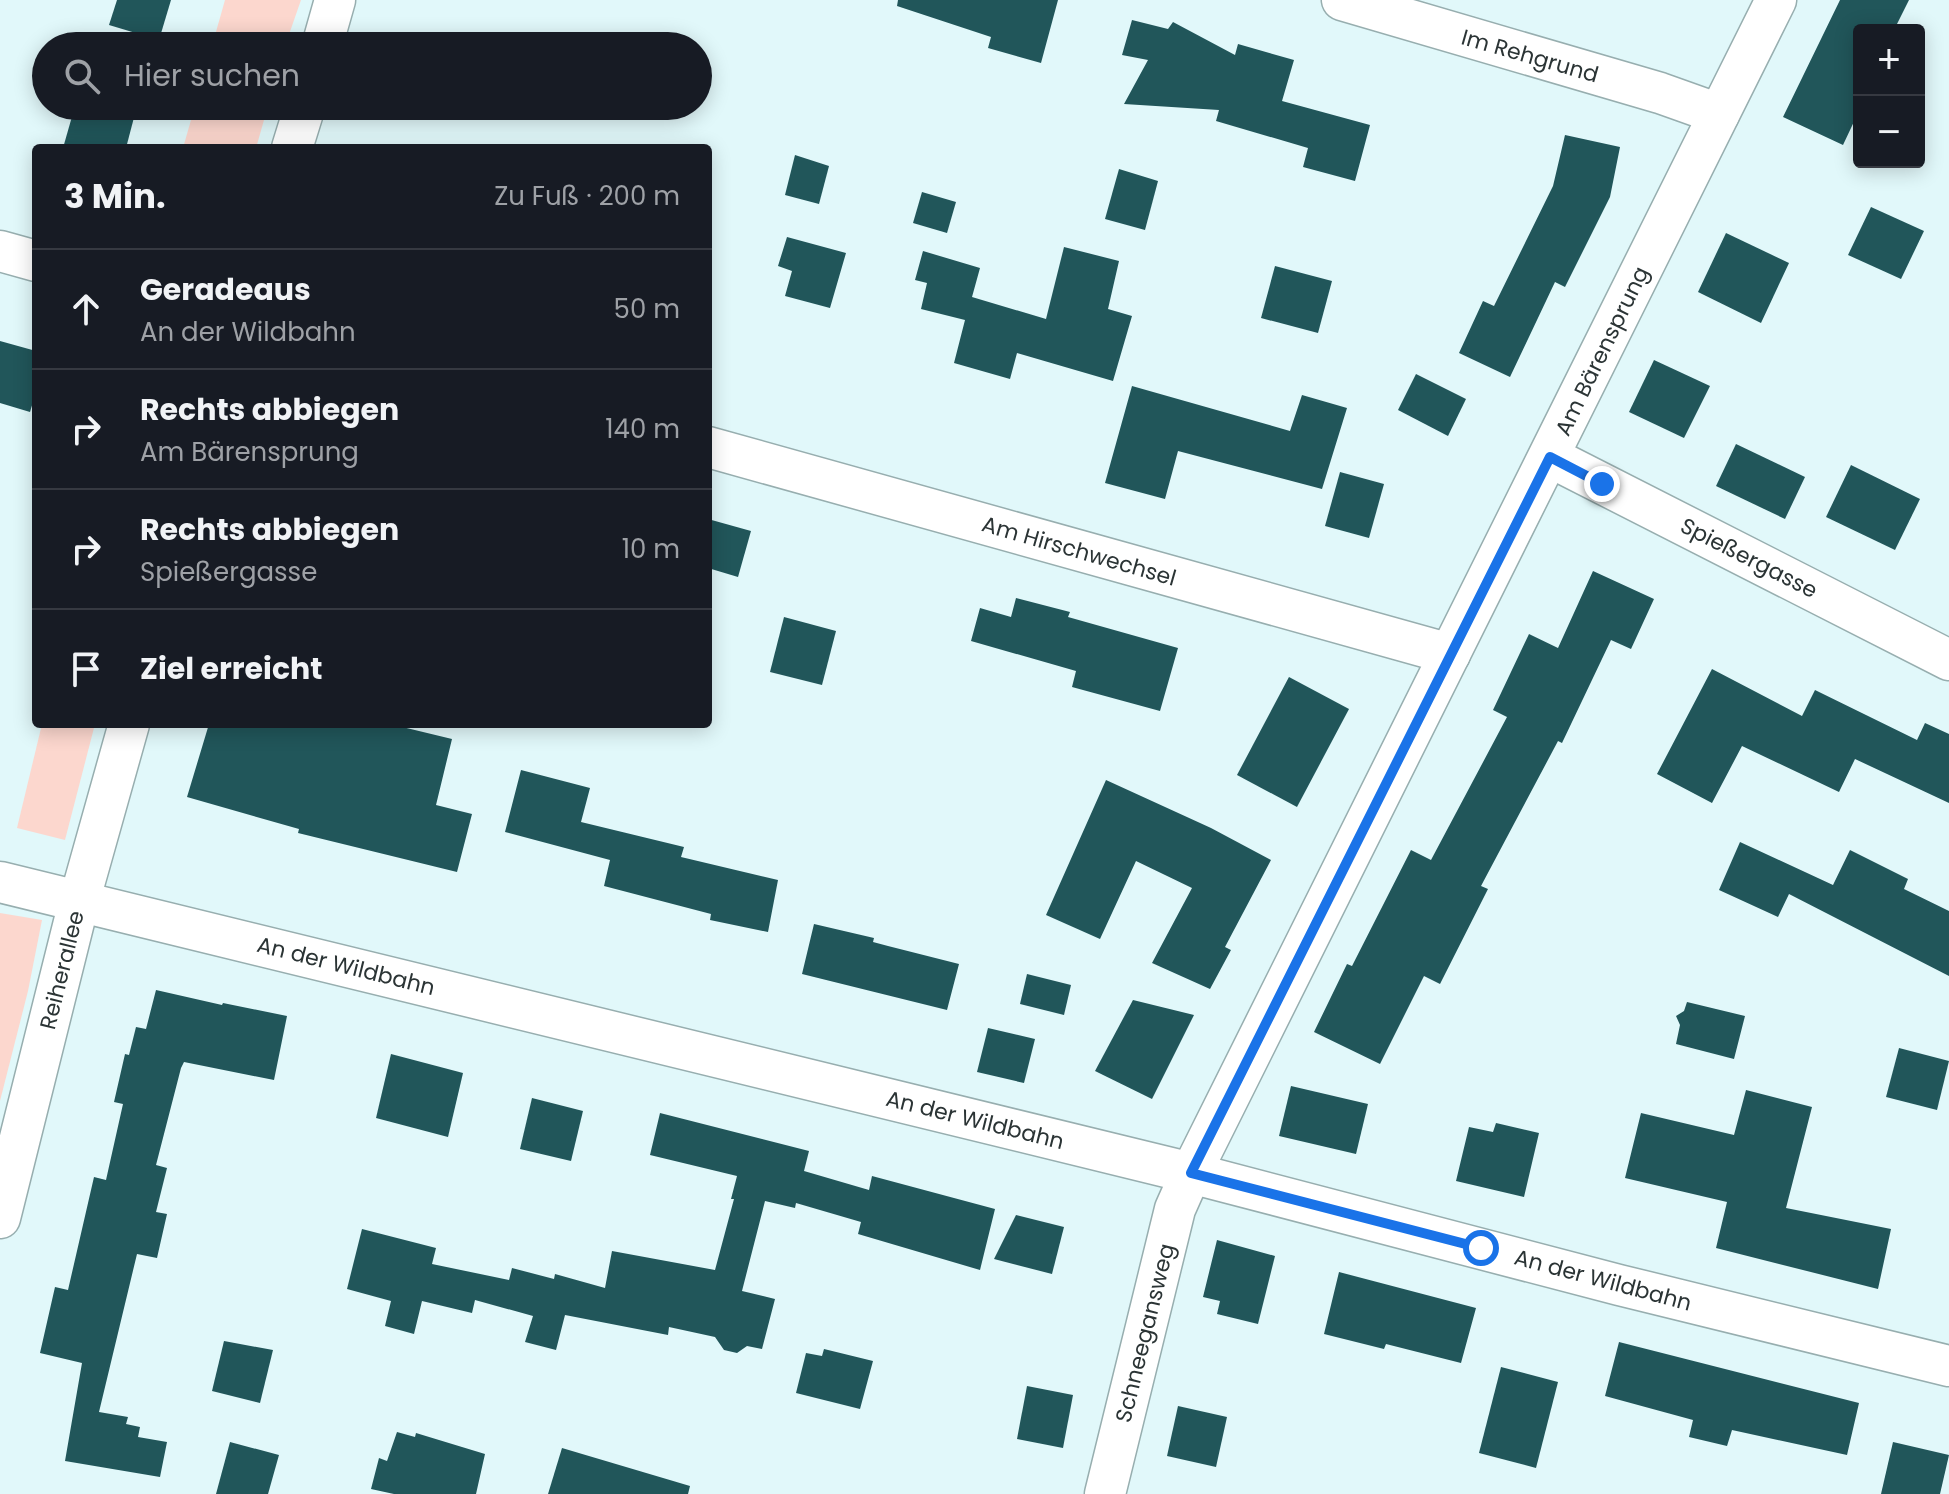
<!DOCTYPE html>
<html lang="de">
<head>
<meta charset="utf-8">
<style>
  :root { --surface:#171b24; --page:#20242c; --text:#f1f3f6; --muted:#9ea1a6; --line:#363941 }
  body { margin:0; font-family:Poppins,sans-serif; background:var(--page); color:var(--text) }
  .controls { position:absolute; right:24px; top:24px; display:grid; overflow:hidden; border-radius:8px; box-shadow:0 4px 20px #0003 }
  .controls button { width:72px; height:72px; display:grid; place-items:center; padding:0; border:0; border-bottom:2px solid var(--line); background:var(--surface); color:var(--text); font:40px sans-serif }
  .stop { position:absolute; width:24px; height:24px; margin:-18px; border:6px solid #1a73e8; border-radius:50%; background:#fff }
  .stop.end { background:#1a73e8; border-color:#fff; box-shadow:0 2px 8px #0008 }
  .list { margin:0; padding:0; list-style:none }
  h2 { display:flex; justify-content:space-between; align-items:center; height:104px; margin:0; padding:0 32px; font-size:34px }
  h2 small { font-size:26px; font-weight:400; color:var(--muted) }
  .list li { display:grid; grid-template-columns:52px 1fr auto; gap:24px; align-items:center; box-sizing:border-box; height:120px; padding:0 32px; border-top:2px solid var(--line) }
  .list b { display:block; font-size:30px; white-space:nowrap }
  .list p { margin:0; font-size:26px; white-space:nowrap; color:var(--muted) }
  .list em { font-size:26px; font-style:normal; color:var(--muted) }
  .icon { flex:none; width:44px; height:44px; fill:none; stroke:currentColor; stroke-width:2; stroke-linecap:round; stroke-linejoin:round }
  .map { position:relative; flex:none; width:1949px; height:1494px; overflow:hidden }
  .search { position:absolute; background:var(--surface); box-shadow:0 4px 20px #0003; left:32px; top:32px; width:680px; height:88px; display:flex; align-items:center; gap:20px; box-sizing:border-box; padding:0 28px; border-radius:44px; color:var(--muted); font-size:30px }
  .panel { position:absolute; background:var(--surface); box-shadow:0 4px 20px #0003; left:32px; top:144px; width:680px; height:584px; border-radius:8px }
  .map>svg:first-child { display:block }
</style>
</head>
<body>
<div class="map">
<svg width="1949" height="1494" viewBox="0 0 1949 1494">
  <rect width="100%" height="100%" fill="#e1f8fa"/>
  <!-- green -->
  <g fill="#fcd7ce">
    <path d="M 225,0 L 301,0 L 285,46 L 212,46 Z"/>
    <path d="M 195,106 L 268,106 L 256,148 L 183,148 Z"/>
    <path d="M 42,724 L 95,724 L 65,840 L 17,828 Z"/>
    <path d="M 0,913 L 42,920 L 28,991 L 0,1101 Z"/>
  </g>
  <!-- building -->
  <g fill="#21565a">
    <path d="M 117,0 L 171,0 L 159,40 L 109,25 Z"/>
    <path d="M 898,0 L 1058,0 L 1041,63 L 988,48 L 991,37 L 897,6 Z"/>
    <path d="M 1840,0 L 1909,0 L 1894,30 L 1859,30 L 1859,111 L 1843,145 L 1783,117 Z"/>
    <path d="M 1132,20 L 1168,29 L 1173,22 L 1235,55 L 1238,44 L 1294,60 L 1282,101 L 1370,125 L 1355,181 L 1303,167 L 1308,148 L 1216,121 L 1219,110 L 1124,104 L 1148,60 L 1122,55 Z"/>
    <path d="M 75,106 L 137,106 L 126,148 L 63,148 Z"/>
    <path d="M 1565,135 L 1620,147 L 1610,197 L 1565,287 L 1555,282 L 1510,377 L 1459,353 L 1483,301 L 1494,306 L 1553,186 Z"/>
    <path d="M 795,155 L 829,166 L 819,204 L 785,195 Z"/>
    <path d="M 1119,169 L 1158,181 L 1145,230 L 1105,219 Z"/>
    <path d="M 922,192 L 956,202 L 947,233 L 913,223 Z"/>
    <path d="M 1871,207 L 1924,231 L 1901,279 L 1848,255 Z"/>
    <path d="M 1726,233 L 1789,263 L 1761,323 L 1698,292 Z"/>
    <path d="M 787,237 L 846,253 L 830,308 L 785,296 L 792,271 L 778,266 Z"/>
    <path d="M 1064,247 L 1119,261 L 1108,309 L 1132,316 L 1113,381 L 1017,353 L 1010,379 L 954,363 L 965,320 L 921,309 L 927,283 L 915,280 L 923,251 L 980,268 L 972,297 L 1046,319 Z"/>
    <path d="M 1275,266 L 1332,281 L 1318,333 L 1261,318 Z"/>
    <path d="M 0,341 L 36,351 L 36,392 L 30,412 L 0,403 Z"/>
    <path d="M 1654,360 L 1710,386 L 1684,438 L 1629,412 Z"/>
    <path d="M 1416,374 L 1466,399 L 1448,436 L 1398,410 Z"/>
    <path d="M 1132,386 L 1290,431 L 1302,395 L 1347,408 L 1322,489 L 1178,451 L 1165,499 L 1105,483 Z"/>
    <path d="M 1736,444 L 1805,477 L 1785,519 L 1716,486 Z"/>
    <path d="M 1851,465 L 1920,499 L 1895,550 L 1826,517 Z"/>
    <path d="M 1340,472 L 1384,484 L 1369,538 L 1325,526 Z"/>
    <path d="M 708,519 L 751,531 L 738,577 L 708,568 Z"/>
    <path d="M 1593,571 L 1654,599 L 1631,649 L 1611,640 L 1562,743 L 1558,741 L 1481,886 L 1488,889 L 1440,984 L 1424,976 L 1380,1064 L 1314,1032 L 1347,964 L 1352,966 L 1411,850 L 1431,860 L 1507,717 L 1493,710 L 1529,634 L 1558,648 Z"/>
    <path d="M 1016,598 L 1070,612 L 1068,617 L 1178,648 L 1160,711 L 1072,687 L 1076,671 L 971,641 L 980,608 L 1011,617 Z"/>
    <path d="M 784,617 L 836,631 L 822,685 L 770,672 Z"/>
    <path d="M 1712,669 L 1802,716 L 1815,690 L 1917,740 L 1925,723 L 1949,734 L 1949,803 L 1855,759 L 1839,792 L 1742,746 L 1712,803 L 1657,774 Z"/>
    <path d="M 1289,677 L 1349,709 L 1297,807 L 1237,775 Z"/>
    <path d="M 209,724 L 390,724 L 452,739 L 436,805 L 472,814 L 457,872 L 298,833 L 299,829 L 187,797 Z"/>
    <path d="M 521,770 L 590,788 L 581,822 L 684,847 L 681,857 L 778,880 L 768,932 L 710,920 L 711,914 L 604,886 L 610,860 L 505,832 Z"/>
    <path d="M 1106,780 L 1211,828 L 1271,860 L 1225,947 L 1231,950 L 1210,989 L 1152,963 L 1192,888 L 1136,861 L 1100,939 L 1046,915 Z"/>
    <path d="M 1740,842 L 1833,885 L 1850,850 L 1908,879 L 1904,889 L 1949,911 L 1949,976 L 1789,894 L 1778,917 L 1719,890 Z"/>
    <path d="M 814,924 L 874,938 L 873,942 L 888,946 L 959,964 L 947,1010 L 802,974 Z"/>
    <path d="M 1027,974 L 1071,985 L 1064,1015 L 1020,1004 Z"/>
    <path d="M 156,990 L 222,1005 L 223,1003 L 287,1016 L 274,1080 L 184,1062 L 181,1068 L 156,1165 L 167,1168 L 156,1212 L 167,1214 L 157,1258 L 137,1254 L 99,1412 L 128,1417 L 126,1424 L 140,1427 L 138,1437 L 167,1442 L 160,1477 L 65,1461 L 82,1363 L 40,1353 L 55,1287 L 68,1290 L 94,1177 L 106,1180 L 123,1104 L 114,1102 L 125,1054 L 129,1055 L 136,1027 L 146,1029 Z"/>
    <path d="M 1133,1000 L 1194,1015 L 1152,1099 L 1095,1071 Z"/>
    <path d="M 1687,1002 L 1745,1016 L 1734,1059 L 1676,1044 L 1680,1025 L 1676,1016 L 1684,1011 Z"/>
    <path d="M 988,1028 L 1035,1039 L 1024,1083 L 977,1072 Z"/>
    <path d="M 1899,1048 L 1949,1061 L 1937,1110 L 1886,1097 Z"/>
    <path d="M 391,1054 L 463,1073 L 448,1137 L 376,1118 Z"/>
    <path d="M 1291,1086 L 1368,1104 L 1356,1154 L 1279,1136 Z"/>
    <path d="M 1746,1090 L 1812,1107 L 1786,1208 L 1891,1229 L 1878,1289 L 1716,1248 L 1727,1202 L 1625,1178 L 1641,1113 L 1734,1135 Z"/>
    <path d="M 532,1098 L 583,1111 L 571,1161 L 520,1149 Z"/>
    <path d="M 660,1113 L 809,1151 L 804,1171 L 869,1190 L 872,1176 L 995,1209 L 980,1270 L 858,1234 L 861,1222 L 796,1203 L 795,1208 L 765,1201 L 742,1291 L 775,1299 L 762,1349 L 747,1346 L 737,1353 L 724,1350 L 715,1337 L 669,1327 L 668,1335 L 565,1315 L 556,1350 L 525,1342 L 533,1316 L 475,1300 L 472,1313 L 422,1301 L 414,1334 L 385,1326 L 391,1301 L 347,1289 L 362,1229 L 436,1248 L 432,1264 L 509,1280 L 512,1268 L 554,1279 L 555,1274 L 605,1288 L 612,1251 L 715,1270 L 734,1199 L 731,1199 L 737,1176 L 650,1155 Z"/>
    <path d="M 1496,1123 L 1539,1133 L 1524,1197 L 1456,1181 L 1469,1127 L 1493,1132 Z"/>
    <path d="M 1016,1215 L 1064,1227 L 1052,1274 L 994,1259 Z"/>
    <path d="M 1217,1240 L 1275,1256 L 1258,1324 L 1217,1314 L 1220,1301 L 1203,1297 Z"/>
    <path d="M 1339,1272 L 1476,1308 L 1461,1363 L 1386,1344 L 1384,1349 L 1324,1334 Z"/>
    <path d="M 224,1341 L 273,1350 L 260,1403 L 212,1391 Z"/>
    <path d="M 1619,1342 L 1859,1403 L 1847,1455 L 1732,1430 L 1727,1446 L 1689,1437 L 1693,1420 L 1605,1396 Z"/>
    <path d="M 824,1349 L 873,1361 L 860,1409 L 796,1393 L 806,1353 L 822,1356 Z"/>
    <path d="M 1501,1367 L 1558,1382 L 1536,1468 L 1479,1453 Z"/>
    <path d="M 1027,1386 L 1073,1395 L 1063,1448 L 1017,1439 Z"/>
    <path d="M 1178,1406 L 1227,1417 L 1216,1467 L 1167,1456 Z"/>
    <path d="M 397,1432 L 415,1437 L 416,1433 L 485,1454 L 476,1494 L 394,1494 L 371,1489 L 379,1458 L 387,1461 Z"/>
    <path d="M 230,1442 L 279,1455 L 268,1494 L 216,1494 Z"/>
    <path d="M 1893,1442 L 1949,1455 L 1940,1494 L 1881,1494 Z"/>
    <path d="M 562,1448 L 690,1486 L 688,1494 L 548,1494 Z"/>
  </g>
  <g fill="none" stroke-linecap="round" stroke-linejoin="round">
    <!-- minor casing -->
    <g stroke="#97aeaf" stroke-width="43">
      <g id="minor">
        <path d="M 1342,0 L 1660,93 L 1719,114"/>
        <path d="M 322,46 L 335,0"/>
        <path d="M 292,148 L 305,106"/>
        <path d="M 0,251 L 36,261"/>
        <path d="M 708,447 L 1450,654"/>
        <path d="M 1550,457 L 1949,660"/>
        <path d="M 0,882 L 1191,1173 L 1619,1285 L 1949,1366"/>
        <path d="M 0,1218 L 79,902 L 129,724"/>
        <path d="M 1105,1494 L 1175,1209 L 1191,1173 L 1776,0"/>
      </g>
    </g>
    <!-- minor -->
    <use href="#minor" stroke="#fff" stroke-width="40"/>
  </g>
  <g fill="none" stroke-linecap="round" stroke-linejoin="round">
    <!-- route -->
    <path stroke="#1a73e8" stroke-width="10" d="M 1481,1248 L 1191,1173 L 1550,457 L 1602,484"/>
  </g>
  <g text-anchor="middle" dominant-baseline="central" stroke-width="8" stroke-linejoin="round" paint-order="stroke">
    <!-- street labels -->
    <g font-size="22" fill="#2b3435" stroke="#fff">
      <text transform="translate(1530 56) rotate(16)">Im Rehgrund</text>
      <text transform="translate(1602 351) rotate(-64)">Am Bärensprung</text>
      <text transform="translate(1079 551) rotate(16)">Am Hirschwechsel</text>
      <text transform="translate(1749 558) rotate(27)">Spießergasse</text>
      <text transform="translate(346 966) rotate(14)">An der Wildbahn</text>
      <text transform="translate(62 970) rotate(-76)">Reiherallee</text>
      <text transform="translate(975 1120) rotate(14)">An der Wildbahn</text>
      <text transform="translate(1603 1280) rotate(15)">An der Wildbahn</text>
      <text transform="translate(1145 1333) rotate(-76)">Schneegansweg</text>
    </g>
  </g>
</svg>
<div class="controls">
<button>+</button>
<button>−</button>
</div>
<div class="stop" style="left:1481px;top:1248px"></div>
<div class="stop end" style="left:1602px;top:484px"></div>
<div class="search"><svg class="icon" aria-label="search" viewBox="0 0 24 24"><circle cx="10" cy="10" r="6"/><path d="M15 15l6 6"/></svg>Hier suchen</div>
<section class="panel">
<h2>3 Min.<small>Zu Fuß · 200 m</small></h2>
<ul class="list">
<li><svg class="icon" aria-label="ahead" viewBox="0 0 24 24"><path d="M12 20V5M6 11l6-6 6 6"/></svg><div><b>Geradeaus</b><p>An der Wildbahn</p></div><em>50 m</em></li>
<li><svg class="icon" aria-label="right" viewBox="0 0 24 24"><path d="M7 20v-9h11M14 6l5 5-5 5"/></svg><div><b>Rechts abbiegen</b><p>Am Bärensprung</p></div><em>140 m</em></li>
<li><svg class="icon" aria-label="right" viewBox="0 0 24 24"><path d="M7 20v-9h11M14 6l5 5-5 5"/></svg><div><b>Rechts abbiegen</b><p>Spießergasse</p></div><em>10 m</em></li>
<li><svg class="icon" aria-label="arrive" viewBox="0 0 24 24"><path d="M6 21V4h12l-3 4 3 4H6"/></svg><div><b>Ziel erreicht</b></div></li>
</ul>
</section>
</div>
</body>
</html>
